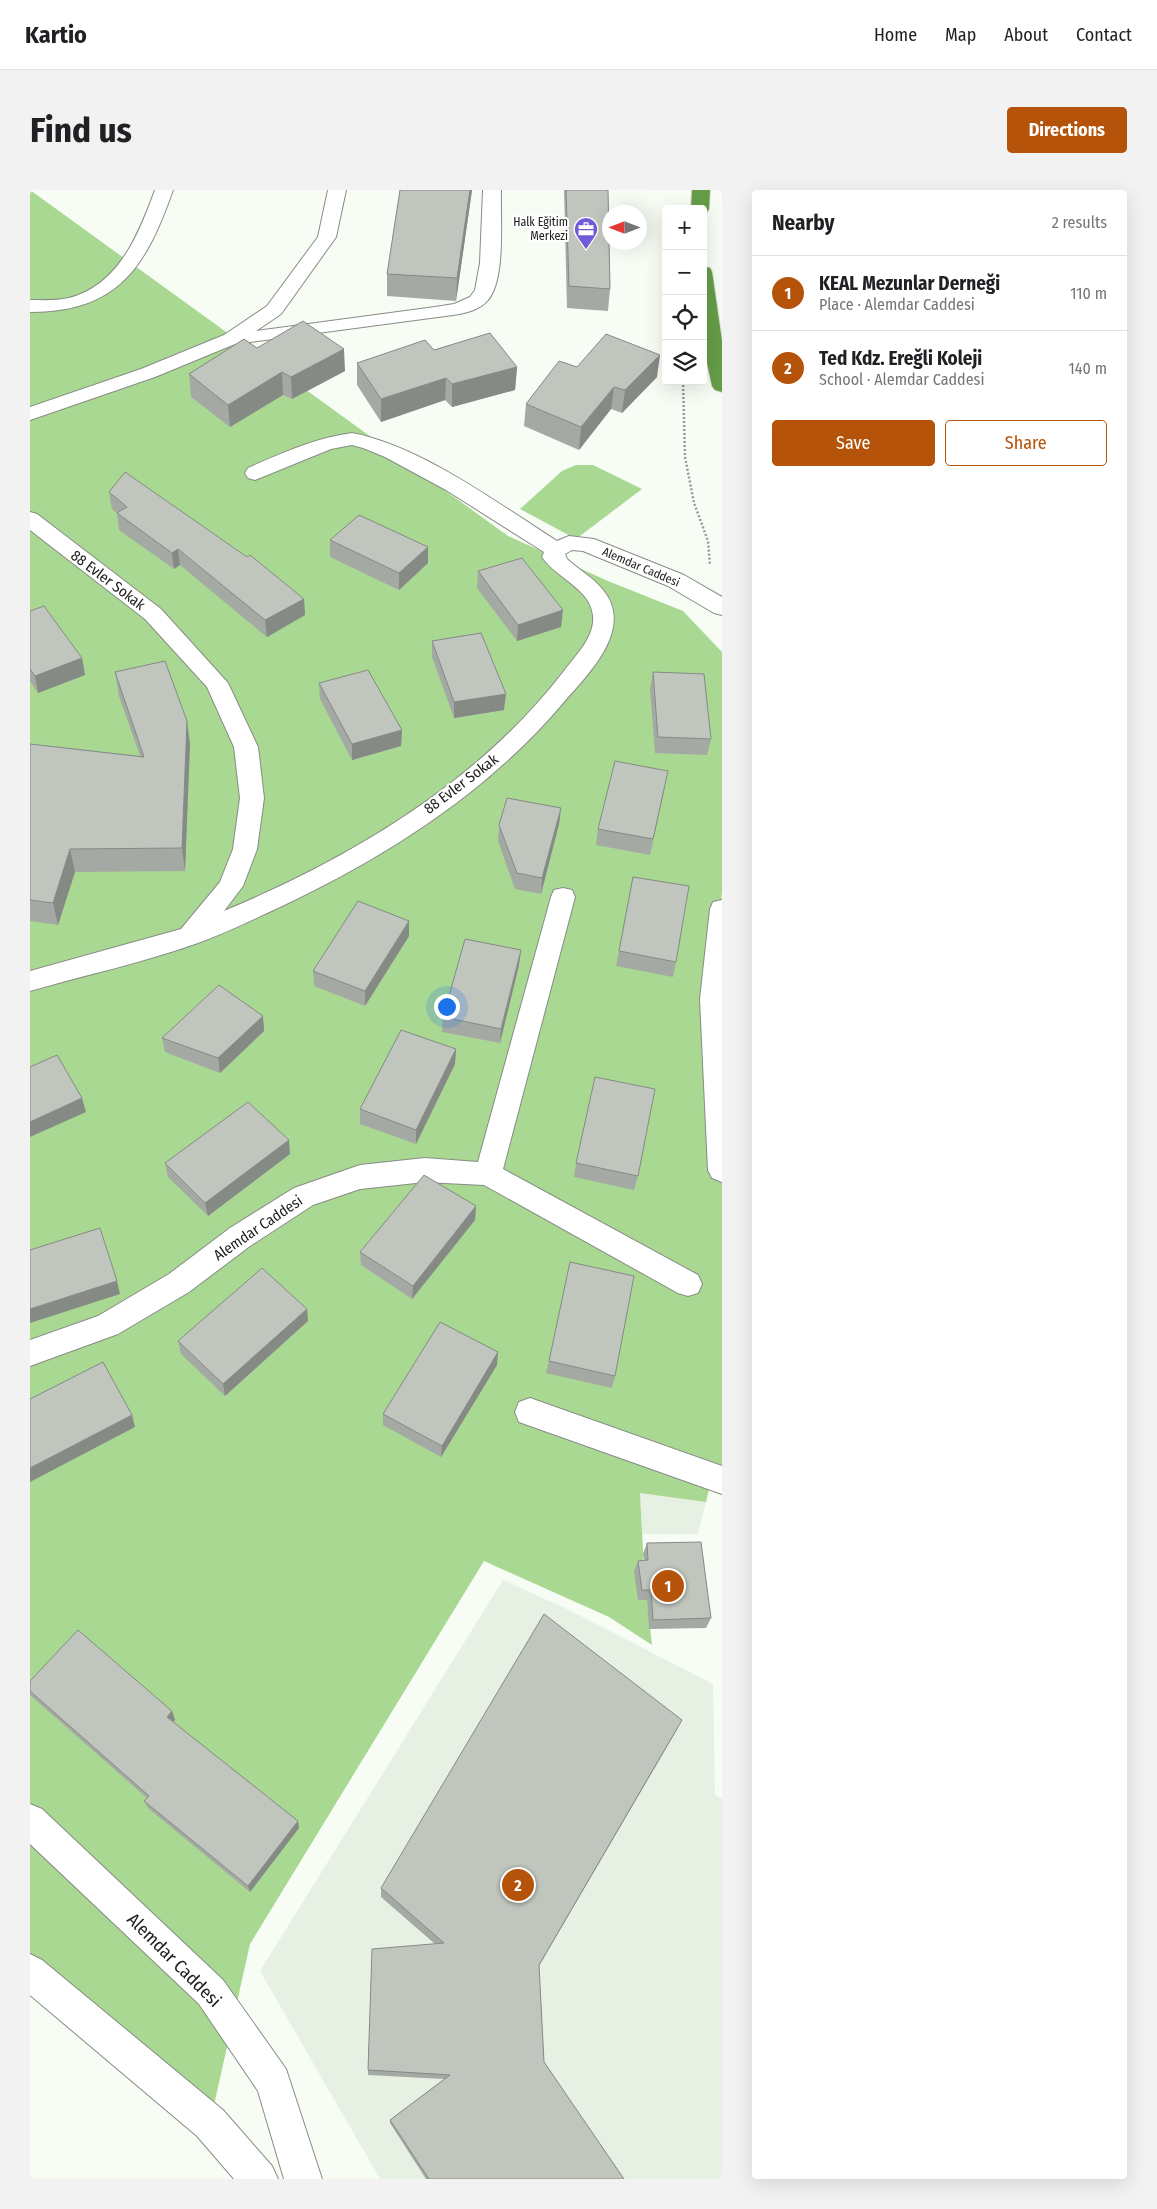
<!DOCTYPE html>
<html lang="en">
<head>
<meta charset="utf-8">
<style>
  :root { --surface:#fff; --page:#f2f2f2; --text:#202124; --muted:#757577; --line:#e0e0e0; --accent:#b45309 }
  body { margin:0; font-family:"Fira Sans Condensed",sans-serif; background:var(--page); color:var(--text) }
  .controls { position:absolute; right:15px; top:15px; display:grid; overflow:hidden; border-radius:5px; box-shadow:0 5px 20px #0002 }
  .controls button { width:45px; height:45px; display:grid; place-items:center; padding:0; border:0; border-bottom:1px solid var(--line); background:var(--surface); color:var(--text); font:25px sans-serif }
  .compass { position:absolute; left:572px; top:15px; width:45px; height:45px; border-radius:50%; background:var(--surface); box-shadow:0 5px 20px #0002; rotate:270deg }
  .you { position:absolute; left:416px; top:816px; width:18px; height:18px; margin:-12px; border:4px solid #fff; border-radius:50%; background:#1a73e8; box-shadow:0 0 0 8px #1a73e833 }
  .badge { display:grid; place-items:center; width:32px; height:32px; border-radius:50%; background:var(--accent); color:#fff; font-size:16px; font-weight:700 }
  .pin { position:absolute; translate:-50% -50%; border:2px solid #fff; box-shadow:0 1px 5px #0006 }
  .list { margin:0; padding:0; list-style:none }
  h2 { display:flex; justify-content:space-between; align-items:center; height:65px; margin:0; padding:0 20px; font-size:21px }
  h2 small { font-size:16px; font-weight:400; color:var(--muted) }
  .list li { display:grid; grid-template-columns:32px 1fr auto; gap:15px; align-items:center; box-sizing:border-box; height:75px; padding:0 20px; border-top:1px solid var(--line) }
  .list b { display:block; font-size:19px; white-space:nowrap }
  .list p { margin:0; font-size:16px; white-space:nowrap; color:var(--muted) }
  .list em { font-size:16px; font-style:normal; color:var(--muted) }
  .actions { display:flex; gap:10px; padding:15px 20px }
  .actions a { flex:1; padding:11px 0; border:1px solid var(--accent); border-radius:5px; text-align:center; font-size:18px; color:var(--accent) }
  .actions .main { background:var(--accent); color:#fff }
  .icon { flex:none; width:28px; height:28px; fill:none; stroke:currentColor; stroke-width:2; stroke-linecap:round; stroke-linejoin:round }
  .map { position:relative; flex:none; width:692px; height:1989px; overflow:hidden; border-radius:5px }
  header { display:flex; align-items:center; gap:30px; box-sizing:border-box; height:70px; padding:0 25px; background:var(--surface); border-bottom:1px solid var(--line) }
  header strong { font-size:24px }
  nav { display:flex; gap:28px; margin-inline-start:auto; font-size:18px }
  .intro { display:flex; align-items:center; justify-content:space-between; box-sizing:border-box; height:120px; padding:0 30px }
  h1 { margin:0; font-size:35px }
  .button { padding:12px 22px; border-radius:5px; background:var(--accent); color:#fff; font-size:18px; font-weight:700 }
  main { display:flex; gap:30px; padding:0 30px }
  aside { flex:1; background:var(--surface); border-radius:5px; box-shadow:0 5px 20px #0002 }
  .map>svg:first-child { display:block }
</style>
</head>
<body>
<header>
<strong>Kartio</strong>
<nav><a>Home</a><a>Map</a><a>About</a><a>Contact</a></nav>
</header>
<div class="intro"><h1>Find us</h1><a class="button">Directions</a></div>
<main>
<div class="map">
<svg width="692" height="1989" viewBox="0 0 692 1989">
  <rect width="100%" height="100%" fill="#f7fdf5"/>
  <!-- built -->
  <g fill="#e7f1e3">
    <path d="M 610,1302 L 676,1312 L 668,1344 L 612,1344 Z"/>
    <path d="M 473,1390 L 537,1419 L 683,1494 L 685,1605 L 692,1609 L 692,1989 L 350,1989 L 230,1781 Z"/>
  </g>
  <!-- green -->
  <g fill="#a9d892">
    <path d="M 0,0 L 478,346 L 578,391 L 653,421 L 692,462 L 692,702 L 683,809 L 692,939 L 692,1290 L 680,1295 L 676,1312 L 610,1303 L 614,1380 L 608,1409 L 617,1410 L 622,1455 L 579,1427 L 454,1371 L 220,1754 L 180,1933 L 0,1790 Z"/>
    <path d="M 546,275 L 563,275 L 612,299 L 546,349 L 490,319 L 532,281 Z"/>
  </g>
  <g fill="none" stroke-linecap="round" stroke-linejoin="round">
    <!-- minor casing -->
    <g stroke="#878c85" stroke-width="2">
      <g id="minor">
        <path d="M 125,0 L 143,0 C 116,77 88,122 0,122 L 0,110 C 13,110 26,111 39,108 C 89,95 109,44 125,0 Z"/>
        <path d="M 298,0 L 316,0 L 306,47 L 251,124 L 226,141 L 405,117 L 424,114 L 440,107 L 445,100 L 450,73 L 453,0 L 471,0 C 470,27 476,89 458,110 C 450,120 436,123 423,125 L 205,154 L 125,187 L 0,230 L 0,217 L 111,179 L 194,145 L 237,116 L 288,47 Z"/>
        <path d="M 322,243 C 391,256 467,313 527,351 L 539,346 L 564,349 L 654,385 L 692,407 L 692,425 L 684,423 L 638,396 L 553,361 L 542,360 L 535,364 L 537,369 C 549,380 564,388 573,400 C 605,439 558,484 533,513 C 457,603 356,667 250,717 C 222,730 194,744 165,754 C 112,773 55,785 0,801 L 0,781 L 151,739 L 190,692 L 203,659 L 210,608 L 204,557 L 177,497 L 115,429 L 0,340 L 0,322 L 7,324 L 131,419 L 198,493 L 228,557 L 234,608 L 227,659 L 213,696 L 194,721 C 321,668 449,592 534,481 C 546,465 565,447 563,426 C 561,399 526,388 512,367 L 514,362 L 416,300 L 355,267 L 333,258 L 322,255 L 301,259 L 225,290 L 218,288 L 215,283 L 218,278 C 252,263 285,248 322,243 Z"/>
        <path d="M 533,698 L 542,700 L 545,707 L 473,979 L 668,1085 L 672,1094 L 668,1103 L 658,1106 L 648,1103 L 454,995 L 395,992 L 330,999 L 283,1015 L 220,1056 L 159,1102 L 88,1144 L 0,1176 L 0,1150 L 68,1126 L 139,1084 L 200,1038 L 264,998 L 330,975 L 395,968 L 448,972 L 521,707 L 524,700 Z"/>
        <path d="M 692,710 L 692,992 L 682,988 L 678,980 L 670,809 L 680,719 L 683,712 Z"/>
        <path d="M 500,1208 L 692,1276 L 692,1304 L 489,1232 L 485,1222 L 489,1212 Z"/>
        <path d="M 0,1614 L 12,1619 L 193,1790 L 256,1879 L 292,1989 L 254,1989 L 228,1901 L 169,1814 L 0,1654 Z"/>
        <path d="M 0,1764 L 12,1770 L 193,1920 L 242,1976 L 248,1989 L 204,1989 L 167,1946 L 0,1805 Z"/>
      </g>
    </g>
    <!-- highway casing -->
    <g stroke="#dbdbdb" stroke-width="2">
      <g id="highway">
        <path d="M 662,0 L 680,0 L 679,19 L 676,23 L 673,24 L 673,19 L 661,19 Z"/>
        <path d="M 673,76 L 680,78 L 682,82 L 692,151 L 692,202 L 685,200 L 682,196 L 673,154 Z"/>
      </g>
    </g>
    <!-- path -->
    <path stroke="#969a95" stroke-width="2.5" stroke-dasharray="2 2" stroke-linecap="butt" d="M 653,191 L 655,267 L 664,313 L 678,351 L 680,375"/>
    <!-- minor -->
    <use href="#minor" fill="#fff" fill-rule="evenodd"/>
    <!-- highway -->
    <use href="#highway" fill="#659d47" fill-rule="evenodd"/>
  </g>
  <!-- wall -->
  <g fill="#a5a9a3">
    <path d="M 370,0 L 442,0 L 426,111 L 357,106 L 357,84 Z"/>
    <path d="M 534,0 L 578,0 L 580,99 L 578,121 L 537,118 Z"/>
    <path d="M 227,158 L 315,181 L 262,209 L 253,205 L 200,237 L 161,207 L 159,184 Z"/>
    <path d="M 404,160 L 487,177 L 485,200 L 422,217 L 415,210 L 351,232 L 327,195 L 327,173 Z"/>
    <path d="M 547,177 L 627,187 L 592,223 L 581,219 L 549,260 L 494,236 L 496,214 Z"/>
    <path d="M 79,302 L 274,409 L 275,425 L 237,447 L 150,375 L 144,379 L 89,340 L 87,323 L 82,319 Z"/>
    <path d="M 300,350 L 398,373 L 369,400 L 300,367 Z"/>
    <path d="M 448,381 L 531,437 L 487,451 L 447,398 Z"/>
    <path d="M 0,421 L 52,468 L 55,485 L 8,503 L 0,491 Z"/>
    <path d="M 402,451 L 474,520 L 424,528 L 402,467 Z"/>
    <path d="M 85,482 L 160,554 L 155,681 L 45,682 L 28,735 L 0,731 L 0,554 L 110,566 L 89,506 Z"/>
    <path d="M 623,482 L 681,549 L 677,565 L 625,563 L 620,499 Z"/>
    <path d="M 289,493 L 372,540 L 371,556 L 322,570 L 290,509 Z"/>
    <path d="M 635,597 L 620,665 L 566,655 L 568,639 Z"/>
    <path d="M 531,618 L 529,634 L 511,704 L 485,699 L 468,651 L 469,635 Z"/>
    <path d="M 603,687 L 646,772 L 643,787 L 586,776 Z"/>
    <path d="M 379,731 L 379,746 L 335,816 L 284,796 L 283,781 Z"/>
    <path d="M 491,760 L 489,775 L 470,853 L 412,842 L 413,827 Z"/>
    <path d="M 233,826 L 234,841 L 190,883 L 135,862 L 132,848 Z"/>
    <path d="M 426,859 L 425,874 L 386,954 L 330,934 L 330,919 Z"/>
    <path d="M 260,964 L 178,1026 L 138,987 L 135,973 Z"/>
    <path d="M 546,973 L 608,986 L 604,1000 L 544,987 Z"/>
    <path d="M 446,1016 L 445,1030 L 382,1109 L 331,1075 L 330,1062 Z"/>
    <path d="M 278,1131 L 195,1206 L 151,1164 L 148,1151 Z"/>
    <path d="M 519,1171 L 585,1186 L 582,1198 L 516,1183 Z"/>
    <path d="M 467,1175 L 411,1267 L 353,1235 L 353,1224 Z"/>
    <path d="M 617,1353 L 681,1428 L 676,1438 L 619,1439 L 617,1410 L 608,1410 L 604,1381 L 608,1371 L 614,1370 L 613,1364 Z"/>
    <path d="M 0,1491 L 142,1521 L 145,1530 L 143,1532 L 268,1631 L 269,1638 L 220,1702 L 118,1618 L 114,1611 L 117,1608 L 0,1505 Z"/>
    <path d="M 646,1541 L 509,1776 L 514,1872 L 594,1989 L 396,1989 L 360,1933 L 360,1930 L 414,1889 L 338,1885 L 338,1880 L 405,1754 L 351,1707 L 351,1698 Z"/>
  </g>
  <!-- shaded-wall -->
  <g fill="#868a85">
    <path d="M 440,0 L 442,0 L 426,111 L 427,88 Z"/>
    <path d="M 314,159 L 315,181 L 262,209 L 261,187 Z"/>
    <path d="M 630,165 L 627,187 L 592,223 L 595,200 Z"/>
    <path d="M 487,177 L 485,200 L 422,217 L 422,194 Z"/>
    <path d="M 252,182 L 253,205 L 200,237 L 198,215 Z"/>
    <path d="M 416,188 L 415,210 L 351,232 L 351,209 Z"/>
    <path d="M 584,197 L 581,219 L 549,260 L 551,237 Z"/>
    <path d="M 398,357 L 398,373 L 369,400 L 369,383 Z"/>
    <path d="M 148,359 L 150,375 L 144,379 L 142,363 Z"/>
    <path d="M 274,409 L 275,425 L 237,447 L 235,430 Z"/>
    <path d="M 533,420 L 531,437 L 487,451 L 488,435 Z"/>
    <path d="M 52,468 L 55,485 L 8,503 L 5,486 Z"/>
    <path d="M 476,504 L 474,520 L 424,528 L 424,512 Z"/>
    <path d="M 157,531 L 160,554 L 155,681 L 152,658 Z"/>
    <path d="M 372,540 L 371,556 L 322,570 L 322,554 Z"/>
    <path d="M 531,618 L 529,634 L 511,704 L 512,688 Z"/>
    <path d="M 40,659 L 45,682 L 28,735 L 23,713 Z"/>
    <path d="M 379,731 L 379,746 L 335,816 L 335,801 Z"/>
    <path d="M 491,760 L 489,775 L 470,853 L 471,839 Z"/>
    <path d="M 233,826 L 234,841 L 190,883 L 188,868 Z"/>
    <path d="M 426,859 L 425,874 L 386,954 L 386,940 Z"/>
    <path d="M 52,908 L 56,922 L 0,947 L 0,932 Z"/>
    <path d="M 259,950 L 260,964 L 178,1026 L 175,1013 Z"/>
    <path d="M 446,1016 L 445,1030 L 382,1109 L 383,1096 Z"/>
    <path d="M 87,1091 L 90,1104 L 0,1133 L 0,1119 Z"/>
    <path d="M 277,1119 L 278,1131 L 195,1206 L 193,1194 Z"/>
    <path d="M 468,1162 L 467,1175 L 411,1267 L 412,1256 Z"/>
    <path d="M 102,1225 L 105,1237 L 0,1292 L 0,1278 Z"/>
    <path d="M 142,1521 L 145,1530 L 140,1535 L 137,1527 Z"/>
    <path d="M 652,1530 L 646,1541 L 505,1782 L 509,1775 Z"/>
    <path d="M 268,1631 L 269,1638 L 220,1702 L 218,1696 Z"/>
  </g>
  <!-- building -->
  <g fill="#c0c5be" stroke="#868a85">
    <path d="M 370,0 L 440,0 L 427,88 L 357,84 Z"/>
    <path d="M 536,0 L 578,0 L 580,99 L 539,96 Z"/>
    <path d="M 273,131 L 314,159 L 261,187 L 252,182 L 198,215 L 159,184 L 214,149 L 227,158 Z"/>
    <path d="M 460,143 L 487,177 L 422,194 L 416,188 L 351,209 L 327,173 L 395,150 L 404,160 Z"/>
    <path d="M 576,144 L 630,165 L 595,200 L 584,197 L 551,237 L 496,214 L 529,171 L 547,177 Z"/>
    <path d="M 95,282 L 217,367 L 220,365 L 274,409 L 235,430 L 148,359 L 142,363 L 87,323 L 97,317 L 79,302 Z"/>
    <path d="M 329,325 L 398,357 L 369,383 L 300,350 Z"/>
    <path d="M 492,368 L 533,420 L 488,435 L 448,381 Z"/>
    <path d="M 14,416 L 52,468 L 5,486 L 0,479 L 0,421 Z"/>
    <path d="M 451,443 L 476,504 L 424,512 L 402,451 Z"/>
    <path d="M 135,471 L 157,531 L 152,658 L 40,659 L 23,713 L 0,710 L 0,554 L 114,567 L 85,482 Z"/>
    <path d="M 338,480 L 372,540 L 322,554 L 289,493 Z"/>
    <path d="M 623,482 L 674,484 L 681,549 L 628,547 Z"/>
    <path d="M 585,571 L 638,581 L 623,649 L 568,639 Z"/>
    <path d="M 477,608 L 531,618 L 512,688 L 487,683 L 469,635 Z"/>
    <path d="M 603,687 L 659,696 L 646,772 L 589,761 Z"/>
    <path d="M 328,711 L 379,731 L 335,801 L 283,781 Z"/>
    <path d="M 435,749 L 491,760 L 471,839 L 413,827 Z"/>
    <path d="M 189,795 L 233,826 L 188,868 L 132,848 Z"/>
    <path d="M 371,840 L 426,859 L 386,940 L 330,919 Z"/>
    <path d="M 27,865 L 52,908 L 0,932 L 0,877 Z"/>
    <path d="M 565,887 L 625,899 L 608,986 L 546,973 Z"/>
    <path d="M 218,912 L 259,950 L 175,1013 L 135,973 Z"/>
    <path d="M 394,985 L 446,1016 L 383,1096 L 330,1062 Z"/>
    <path d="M 70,1038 L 87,1091 L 0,1119 L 0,1060 Z"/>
    <path d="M 540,1072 L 604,1086 L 585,1186 L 519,1171 Z"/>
    <path d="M 232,1078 L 277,1119 L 193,1194 L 148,1151 Z"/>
    <path d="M 410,1132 L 468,1162 L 412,1256 L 353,1224 Z"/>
    <path d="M 73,1172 L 102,1225 L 0,1278 L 0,1209 Z"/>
    <path d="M 671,1352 L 681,1428 L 623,1430 L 621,1400 L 612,1400 L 608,1371 L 618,1370 L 617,1353 Z"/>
    <path d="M 514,1424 L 652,1530 L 509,1775 L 514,1872 L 594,1989 L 399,1989 L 360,1930 L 420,1885 L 338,1880 L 342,1759 L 414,1753 L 351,1698 Z"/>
    <path d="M 48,1440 L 142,1521 L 137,1527 L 268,1631 L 218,1696 L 114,1611 L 119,1606 L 0,1501 L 0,1491 Z"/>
  </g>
  <!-- icons -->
  <defs>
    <g id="office-pin" transform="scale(1.25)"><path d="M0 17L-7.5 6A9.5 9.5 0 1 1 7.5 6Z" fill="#6f5cd6" stroke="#fff"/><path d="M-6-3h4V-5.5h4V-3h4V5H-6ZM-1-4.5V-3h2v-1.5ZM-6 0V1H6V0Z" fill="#fff"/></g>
  </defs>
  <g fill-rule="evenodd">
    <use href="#office-pin" x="556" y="39"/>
  </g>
  <g text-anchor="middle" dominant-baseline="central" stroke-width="4" stroke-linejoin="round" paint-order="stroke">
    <!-- far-poi labels -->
    <g font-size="12" fill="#20211f" stroke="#fff" text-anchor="end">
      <text x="538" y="32">Halk Eğitim<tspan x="538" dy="14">Merkezi</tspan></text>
    </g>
    <!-- far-street labels -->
    <g font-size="12" fill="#20211f" stroke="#fff">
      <text transform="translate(611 377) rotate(23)">Alemdar Caddesi</text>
    </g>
    <!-- street labels -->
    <g font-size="15" fill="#20211f" stroke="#fff">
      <text transform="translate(78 390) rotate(37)">88 Evler Sokak</text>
      <text transform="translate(431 594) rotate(-37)">88 Evler Sokak</text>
      <text transform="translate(228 1038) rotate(-34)">Alemdar Caddesi</text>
    </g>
    <!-- near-street labels -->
    <g font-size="18" fill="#20211f" stroke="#fff">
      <text transform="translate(144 1770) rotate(45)">Alemdar Caddesi</text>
    </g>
  </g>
</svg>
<div class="controls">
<button>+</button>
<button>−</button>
<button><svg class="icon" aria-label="locate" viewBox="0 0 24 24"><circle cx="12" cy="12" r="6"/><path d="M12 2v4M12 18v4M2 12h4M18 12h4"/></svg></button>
<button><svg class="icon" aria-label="layers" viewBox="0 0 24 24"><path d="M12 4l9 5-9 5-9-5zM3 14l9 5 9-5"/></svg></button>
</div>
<svg class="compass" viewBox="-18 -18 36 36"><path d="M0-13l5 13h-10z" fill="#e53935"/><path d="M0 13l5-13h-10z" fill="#757577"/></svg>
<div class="you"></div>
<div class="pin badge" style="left:638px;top:1396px">1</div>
<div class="pin badge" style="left:488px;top:1695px">2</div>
</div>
<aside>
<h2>Nearby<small>2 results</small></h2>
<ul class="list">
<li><span class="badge">1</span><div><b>KEAL Mezunlar Derneği</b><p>Place · Alemdar Caddesi</p></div><em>110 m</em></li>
<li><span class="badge">2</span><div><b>Ted Kdz. Ereğli Koleji</b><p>School · Alemdar Caddesi</p></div><em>140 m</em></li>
</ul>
<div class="actions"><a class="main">Save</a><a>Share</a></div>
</aside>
</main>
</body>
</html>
